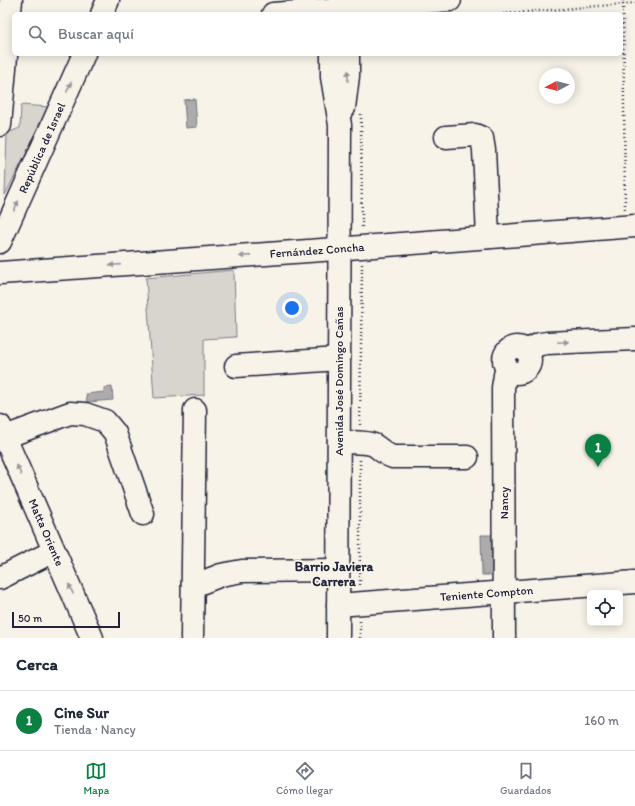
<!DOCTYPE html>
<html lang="es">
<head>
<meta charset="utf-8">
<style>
  :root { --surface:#fff; --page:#f6f6f7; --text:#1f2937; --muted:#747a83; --line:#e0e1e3; --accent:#0b8043 }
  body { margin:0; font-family:Itim,sans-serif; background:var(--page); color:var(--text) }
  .controls { position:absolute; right:12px; bottom:12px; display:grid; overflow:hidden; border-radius:6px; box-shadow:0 2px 10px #0003 }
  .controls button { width:36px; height:36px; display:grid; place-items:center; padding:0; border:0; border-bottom:1px solid var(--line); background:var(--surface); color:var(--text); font:20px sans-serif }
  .compass { position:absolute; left:539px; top:68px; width:36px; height:36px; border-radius:50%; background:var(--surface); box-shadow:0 2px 10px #0003; rotate:263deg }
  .scale { position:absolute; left:12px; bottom:10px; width:108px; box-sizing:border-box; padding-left:4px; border:2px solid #22223b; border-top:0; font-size:11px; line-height:14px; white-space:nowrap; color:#22223b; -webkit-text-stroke:3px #f7f3e8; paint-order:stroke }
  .you { position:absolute; left:292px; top:308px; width:14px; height:14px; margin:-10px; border:3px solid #fff; border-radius:50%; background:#1a73e8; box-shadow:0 0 0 6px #1a73e833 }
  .badge { display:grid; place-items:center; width:26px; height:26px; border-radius:50%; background:var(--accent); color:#fff; font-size:13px; font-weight:700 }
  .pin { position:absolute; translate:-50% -33px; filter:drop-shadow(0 1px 2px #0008) }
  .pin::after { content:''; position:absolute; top:21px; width:14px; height:12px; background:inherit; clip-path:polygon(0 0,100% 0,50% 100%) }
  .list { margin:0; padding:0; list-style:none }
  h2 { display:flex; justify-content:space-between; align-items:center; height:52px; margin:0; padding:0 16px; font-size:17px }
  h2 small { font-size:13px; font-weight:400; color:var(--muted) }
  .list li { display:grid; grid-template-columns:26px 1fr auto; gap:12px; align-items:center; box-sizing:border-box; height:60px; padding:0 16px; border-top:1px solid var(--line) }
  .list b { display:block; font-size:15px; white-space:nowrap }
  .list p { margin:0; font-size:13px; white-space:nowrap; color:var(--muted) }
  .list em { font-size:13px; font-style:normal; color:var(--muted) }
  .icon { flex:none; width:22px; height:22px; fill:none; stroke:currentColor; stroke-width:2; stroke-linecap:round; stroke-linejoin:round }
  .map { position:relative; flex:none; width:635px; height:638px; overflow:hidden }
  .search { position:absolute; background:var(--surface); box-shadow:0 2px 10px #0003; left:12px; right:12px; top:12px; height:44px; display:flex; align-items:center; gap:10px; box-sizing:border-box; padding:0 14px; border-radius:6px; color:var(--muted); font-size:15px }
  .sheet { height:112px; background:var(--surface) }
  nav { display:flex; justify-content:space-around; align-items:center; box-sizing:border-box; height:56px; border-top:1px solid var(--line); background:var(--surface); font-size:11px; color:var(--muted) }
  nav a { display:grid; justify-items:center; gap:2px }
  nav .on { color:var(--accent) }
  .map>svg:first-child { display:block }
</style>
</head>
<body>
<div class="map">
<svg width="635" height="638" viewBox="0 0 635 638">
  <rect width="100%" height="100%" fill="#f7f3e8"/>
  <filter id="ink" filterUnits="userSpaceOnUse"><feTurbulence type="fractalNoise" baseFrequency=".025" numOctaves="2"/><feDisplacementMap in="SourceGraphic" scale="8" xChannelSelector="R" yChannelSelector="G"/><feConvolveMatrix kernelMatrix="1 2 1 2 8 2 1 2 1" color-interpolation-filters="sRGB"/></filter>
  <g filter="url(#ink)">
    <!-- green -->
    <g fill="#d8d5cf" stroke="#7d7c85">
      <path d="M 21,105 L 50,107 L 5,195 L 7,133 L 20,128 Z"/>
      <path d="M 234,270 L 236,337 L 204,339 L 204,395 L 154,398 L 146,278 Z"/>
    </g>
    <!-- water -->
    <g fill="#aeabad" stroke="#76747f">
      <path d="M 195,99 L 197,127 L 186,128 L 184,100 Z"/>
      <path d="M 112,387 L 113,400 L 87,402 L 86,394 L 104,392 L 104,388 Z"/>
      <path d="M 481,535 L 493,535 L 494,575 L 482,575 Z"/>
    </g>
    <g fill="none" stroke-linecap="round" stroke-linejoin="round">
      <!-- minor casing -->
      <g stroke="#22223b" stroke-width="25">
        <g id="minor">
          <path d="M 102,14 L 108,0"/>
          <path d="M 332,54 L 332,77 L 340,125 L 338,638"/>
          <path d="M 344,108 L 348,76 L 348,54"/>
          <path d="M 446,137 L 475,135 L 482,138 L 484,150 L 488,237"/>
          <path id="s1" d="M 0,242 L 84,54"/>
          <path id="s2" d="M 0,273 L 322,250 L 635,226"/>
          <circle cx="517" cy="360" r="13"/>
          <path d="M 526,351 L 540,344 L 547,343 L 635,339"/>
          <path d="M 236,366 L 339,359"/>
          <path id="s3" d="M 0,426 L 92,638"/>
          <path d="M 5,437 L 70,413 L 85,414 L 105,421 L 115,433 L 143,514"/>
          <path d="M 339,442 C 349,443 364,441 374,445 C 381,449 385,455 393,457 L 467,457"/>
          <path d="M 0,578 L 54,551"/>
          <path d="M 193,586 L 221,575 L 242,571 L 338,570"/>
          <path id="s4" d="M 338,605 L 635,582"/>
          <path d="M 192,638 L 195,410"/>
          <path d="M 504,638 L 503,388 L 505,375 L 508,369"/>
        </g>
      </g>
      <!-- major casing -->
      <g stroke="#22223b" stroke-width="25">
        <g id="major">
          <path d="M 273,14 L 450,0"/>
          <path d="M 0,125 L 11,0"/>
        </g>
      </g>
      <!-- path -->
      <g stroke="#22223b" stroke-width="2.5" stroke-dasharray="1 3" stroke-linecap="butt">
        <path d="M 623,0 L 625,209"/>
        <path d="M 503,14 L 635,3"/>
        <path d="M 361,114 L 362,229"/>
        <path d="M 360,425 L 362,264"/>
        <path d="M 360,460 L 360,585"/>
        <path d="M 360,638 L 360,620"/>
      </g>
      <!-- minor -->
      <use href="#minor" stroke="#f7f3e8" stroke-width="22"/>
      <!-- major -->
      <use href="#major" stroke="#f7f3e8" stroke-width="22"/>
    </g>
    <!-- one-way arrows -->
    <defs><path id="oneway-solid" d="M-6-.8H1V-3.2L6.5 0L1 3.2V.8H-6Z"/></defs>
    <g fill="#97959a">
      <use href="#oneway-solid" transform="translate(348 76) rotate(-88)"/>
      <use href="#oneway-solid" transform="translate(69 87) rotate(-66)"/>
      <use href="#oneway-solid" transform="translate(16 206) rotate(-66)"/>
      <use href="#oneway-solid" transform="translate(245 256) rotate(176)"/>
      <use href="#oneway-solid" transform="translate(115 265) rotate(176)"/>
      <use href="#oneway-solid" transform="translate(563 342) rotate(-3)"/>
      <use href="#oneway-solid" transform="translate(19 470) rotate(-114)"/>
      <use href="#oneway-solid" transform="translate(71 589) rotate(-114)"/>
    </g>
  </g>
  <g text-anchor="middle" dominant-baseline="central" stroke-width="3.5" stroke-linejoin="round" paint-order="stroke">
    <!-- street labels -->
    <g font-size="12" fill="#22223b" stroke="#f7f3e8">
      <text stroke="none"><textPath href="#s1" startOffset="103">República de Israel</textPath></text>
      <text stroke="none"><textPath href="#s2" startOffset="318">Fernández Concha</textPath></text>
      <text transform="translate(339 381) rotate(-90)">Avenida José Domingo Cañas</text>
      <text transform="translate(504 503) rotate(-90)">Nancy</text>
      <text stroke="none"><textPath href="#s3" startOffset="116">Matta Oriente</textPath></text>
      <text stroke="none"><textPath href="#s4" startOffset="149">Teniente Compton</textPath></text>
    </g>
    <!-- neighbourhood labels -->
    <g font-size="13" font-weight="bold" fill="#22223b" stroke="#f7f3e8">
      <text x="334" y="566">Barrio Javiera<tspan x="334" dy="15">Carrera</tspan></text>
    </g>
  </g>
</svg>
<div class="controls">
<button><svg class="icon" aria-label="locate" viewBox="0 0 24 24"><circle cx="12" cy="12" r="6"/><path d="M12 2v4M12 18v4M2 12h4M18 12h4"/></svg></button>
</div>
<svg class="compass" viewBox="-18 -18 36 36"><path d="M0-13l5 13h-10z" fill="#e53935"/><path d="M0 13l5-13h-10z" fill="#747a83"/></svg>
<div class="scale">50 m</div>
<div class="you"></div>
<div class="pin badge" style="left:598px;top:467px">1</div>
<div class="search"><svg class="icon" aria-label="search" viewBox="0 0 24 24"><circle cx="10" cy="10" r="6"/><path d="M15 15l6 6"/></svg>Buscar aquí</div>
</div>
<section class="sheet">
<h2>Cerca<small></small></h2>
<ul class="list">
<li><span class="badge">1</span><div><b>Cine Sur</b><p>Tienda · Nancy</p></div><em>160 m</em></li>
</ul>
</section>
<nav>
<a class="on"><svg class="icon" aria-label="map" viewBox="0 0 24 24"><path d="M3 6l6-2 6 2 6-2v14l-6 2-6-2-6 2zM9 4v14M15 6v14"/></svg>Mapa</a>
<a><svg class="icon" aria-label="directions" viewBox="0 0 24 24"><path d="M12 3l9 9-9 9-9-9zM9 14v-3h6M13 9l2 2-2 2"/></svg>Cómo llegar</a>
<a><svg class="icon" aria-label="saved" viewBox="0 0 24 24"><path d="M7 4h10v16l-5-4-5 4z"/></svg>Guardados</a>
</nav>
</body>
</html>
